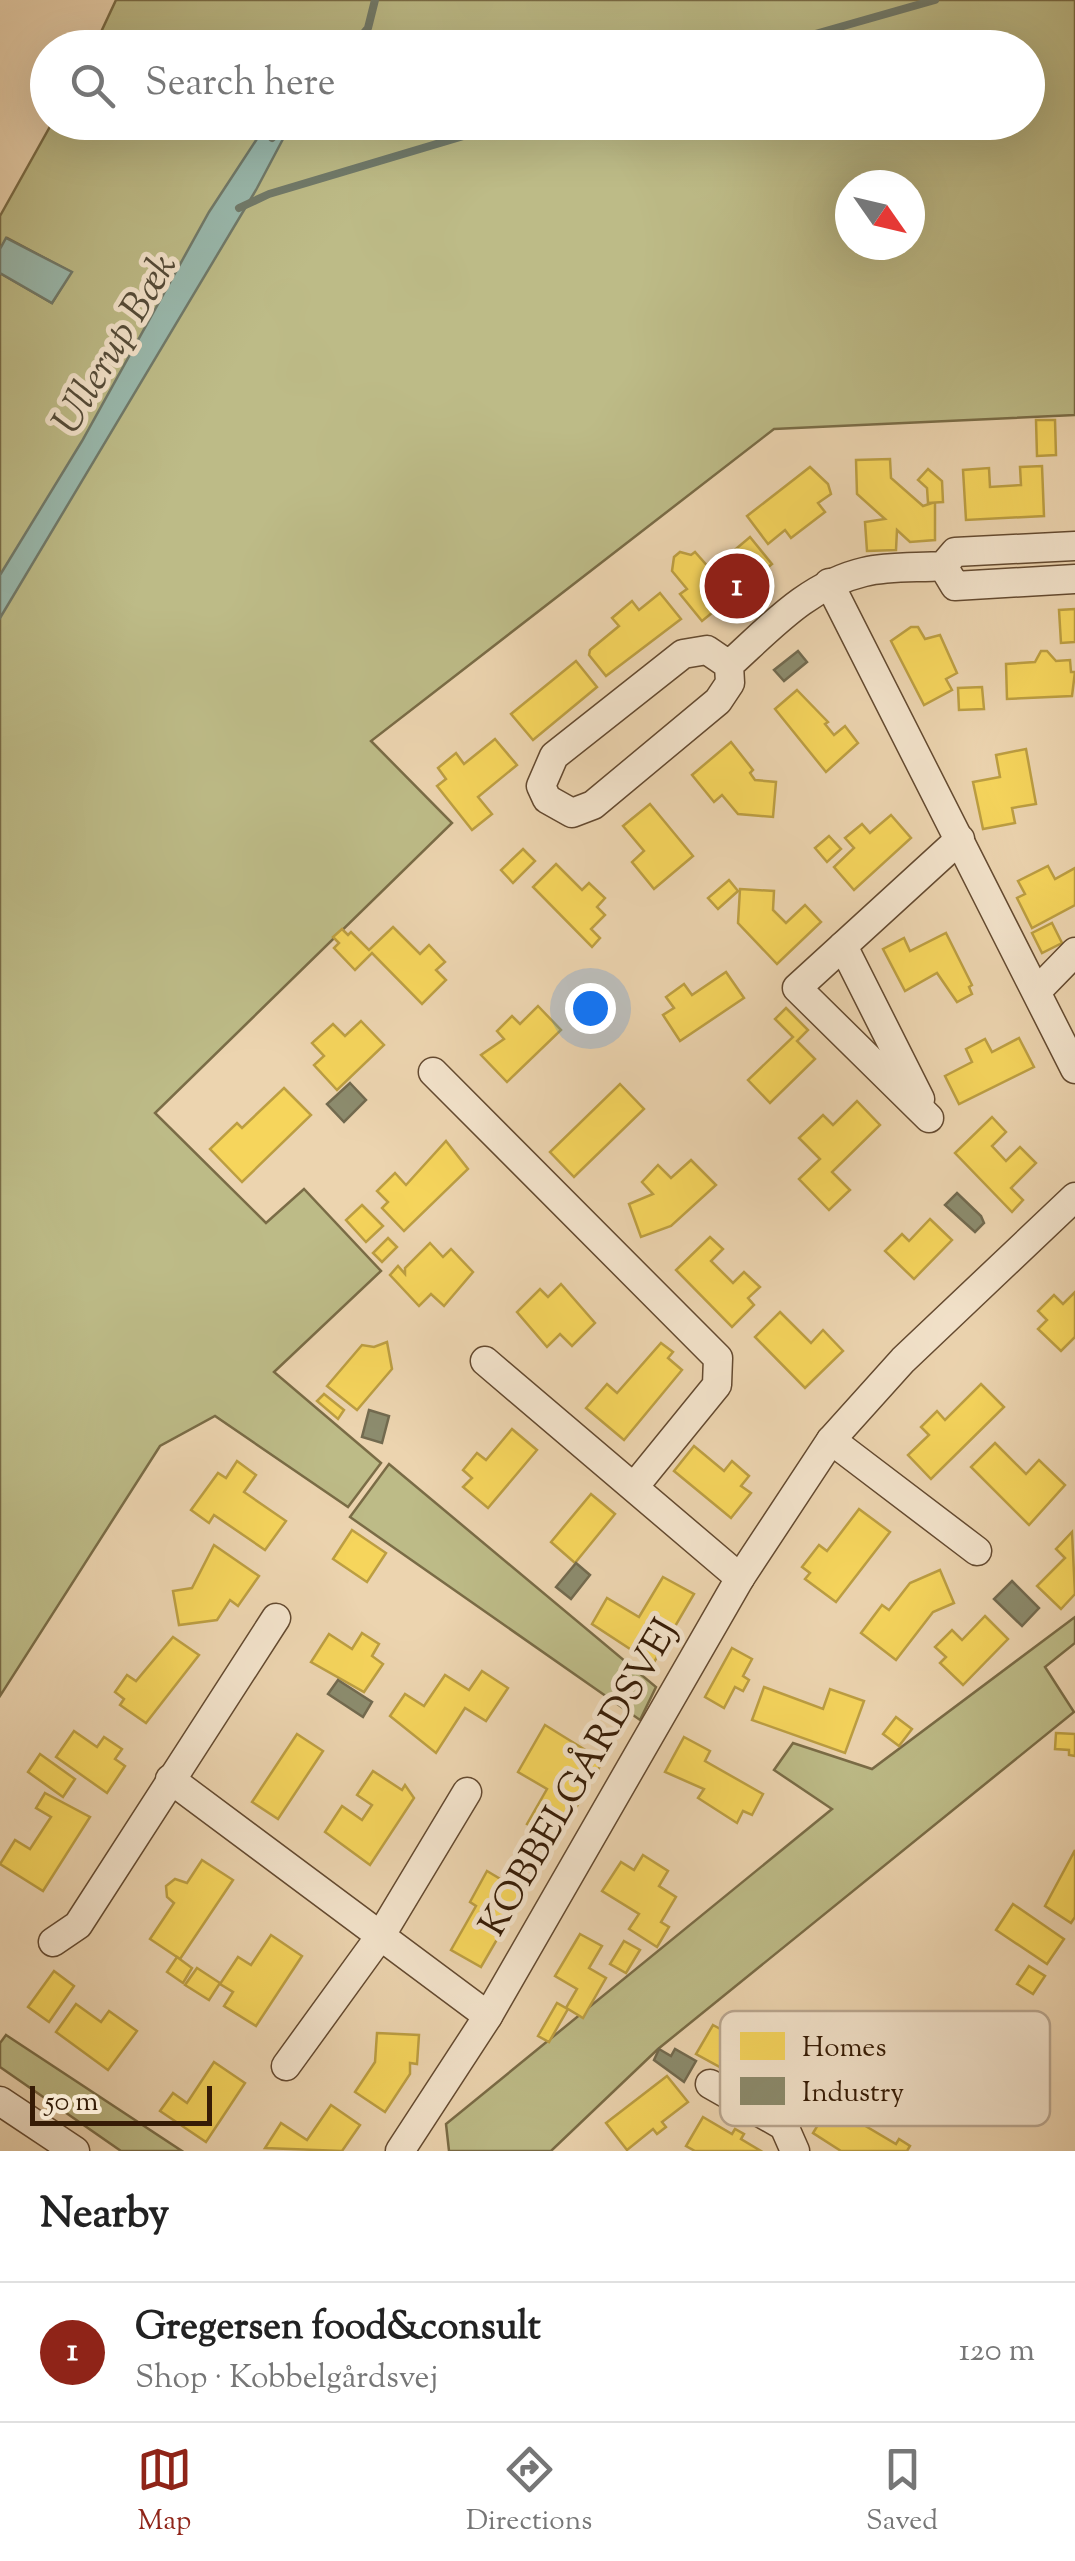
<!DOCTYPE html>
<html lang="en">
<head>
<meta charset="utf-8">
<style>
  :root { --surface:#fff; --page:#f2f2f2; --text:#222; --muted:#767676; --line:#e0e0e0; --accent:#8f2418 }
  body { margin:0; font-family:"Sorts Mill Goudy",serif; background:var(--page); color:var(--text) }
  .compass { position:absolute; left:835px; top:170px; width:90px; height:90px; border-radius:50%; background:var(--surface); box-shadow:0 10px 40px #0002; rotate:124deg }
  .scale { position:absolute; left:30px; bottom:25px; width:182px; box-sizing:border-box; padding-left:10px; border:5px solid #361c06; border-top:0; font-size:28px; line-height:35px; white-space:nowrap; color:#361c06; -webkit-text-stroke:8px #f3e3cb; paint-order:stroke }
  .you { position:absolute; left:590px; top:1008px; width:35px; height:35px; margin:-25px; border:8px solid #fff; border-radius:50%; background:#1a73e8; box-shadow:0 0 0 15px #1a73e833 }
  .badge { display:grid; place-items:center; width:65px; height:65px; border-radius:50%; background:var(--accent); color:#fff; font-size:32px; font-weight:700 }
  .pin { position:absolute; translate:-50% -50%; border:5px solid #fff; box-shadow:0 2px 10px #0006 }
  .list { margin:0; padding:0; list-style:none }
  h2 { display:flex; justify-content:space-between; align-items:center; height:130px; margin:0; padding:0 40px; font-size:42px }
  h2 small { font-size:32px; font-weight:400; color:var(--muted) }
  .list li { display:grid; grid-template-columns:65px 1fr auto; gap:30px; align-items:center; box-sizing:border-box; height:140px; padding:0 40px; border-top:2px solid var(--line) }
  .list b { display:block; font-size:38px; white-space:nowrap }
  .list p { margin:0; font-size:32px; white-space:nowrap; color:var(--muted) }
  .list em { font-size:32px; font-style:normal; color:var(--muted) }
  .icon { flex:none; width:55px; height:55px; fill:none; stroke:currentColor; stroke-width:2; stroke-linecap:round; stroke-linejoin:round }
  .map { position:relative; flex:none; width:1075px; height:2151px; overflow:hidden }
  .search { position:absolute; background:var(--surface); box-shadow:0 10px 40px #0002; left:30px; right:30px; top:30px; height:110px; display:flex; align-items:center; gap:25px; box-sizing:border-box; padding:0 35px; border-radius:55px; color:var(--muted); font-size:38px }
  .sheet { height:270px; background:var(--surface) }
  nav { display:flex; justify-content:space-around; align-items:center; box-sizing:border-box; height:140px; border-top:2px solid var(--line); background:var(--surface); font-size:28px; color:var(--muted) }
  nav a { display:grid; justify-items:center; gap:5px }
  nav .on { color:var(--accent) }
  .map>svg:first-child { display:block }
</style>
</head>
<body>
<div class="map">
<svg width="1075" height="2151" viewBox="0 0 1075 2151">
  <rect width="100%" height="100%" fill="#ecd4af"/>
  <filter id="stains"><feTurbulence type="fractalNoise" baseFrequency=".002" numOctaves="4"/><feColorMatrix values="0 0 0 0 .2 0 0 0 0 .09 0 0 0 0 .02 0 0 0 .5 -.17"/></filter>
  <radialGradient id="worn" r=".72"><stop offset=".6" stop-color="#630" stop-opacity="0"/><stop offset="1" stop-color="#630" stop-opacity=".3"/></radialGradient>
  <!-- green -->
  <g fill="#bdbb87" stroke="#7a6c46" stroke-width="2.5" fill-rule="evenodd">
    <path d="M 116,0 L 1075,0 L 1075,415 L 774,429 L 371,741 L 452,823 L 155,1113 L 266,1223 L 304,1189 L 381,1271 L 274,1372 L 381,1463 L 348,1507 L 215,1416 L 160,1446 L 0,1696 L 0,273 L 52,303 L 71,272 L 7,238 L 0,249 L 0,216 L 52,123 L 1028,122 L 1028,48 L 94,47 ZM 850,185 L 910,185 L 910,245 L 850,245 Z"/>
    <path d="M 389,1464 L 656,1687 L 640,1720 L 350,1517 Z"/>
    <path d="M 1075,1617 L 1075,1643 L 1045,1667 L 1074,1712 L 658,2049 L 551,2151 L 449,2151 L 446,2124 L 832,1809 L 774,1770 L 793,1743 L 872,1769 Z"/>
    <path d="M 6,2035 L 182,2151 L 121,2151 L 0,2067 L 0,2043 Z"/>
  </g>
  <!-- water -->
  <g fill="#99b8ac" stroke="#717a6a" stroke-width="2.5">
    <path d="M 268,122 L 283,139 L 256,190 L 0,618 L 0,575 L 82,441 L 209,212 Z"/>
    <path d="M 6,238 L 72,272 L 52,303 L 0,273 L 0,249 Z"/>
  </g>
  <!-- homes -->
  <g fill="#f6d55c" stroke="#bc9e42" stroke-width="2.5">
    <path d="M 1036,420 L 1055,420 L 1056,455 L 1037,456 Z"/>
    <path d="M 890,459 L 891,478 L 923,506 L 935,502 L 935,540 L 910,542 L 897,530 L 896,550 L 867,551 L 865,522 L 885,519 L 857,494 L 856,460 Z"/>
    <path d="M 1042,466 L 1044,516 L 966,520 L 963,470 L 989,468 L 990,487 L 1021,485 L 1020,467 Z"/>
    <path d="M 810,467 L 828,484 L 831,494 L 818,503 L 825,512 L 791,538 L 785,530 L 768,544 L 747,516 Z"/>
    <path d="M 928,469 L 942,481 L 943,502 L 928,503 L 927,488 L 918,480 Z"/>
    <path d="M 750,537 L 772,564 L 702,621 L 680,594 L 687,589 L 672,571 L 674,557 L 680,552 L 691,555 L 695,552 L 711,570 Z"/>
    <path d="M 660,593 L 681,619 L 606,676 L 589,655 L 590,650 L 619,626 L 612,618 L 632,601 L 639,610 Z"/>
    <path d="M 1075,609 L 1075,642 L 1061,643 L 1059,610 Z"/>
    <path d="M 911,627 L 918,627 L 925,639 L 940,635 L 957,673 L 946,679 L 952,690 L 924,705 L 891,641 Z"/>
    <path d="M 1041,651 L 1047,651 L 1056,661 L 1070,660 L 1071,672 L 1075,672 L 1072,696 L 1007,699 L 1006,664 L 1035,662 Z"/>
    <path d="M 576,661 L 597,687 L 533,740 L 511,714 Z"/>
    <path d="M 982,687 L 984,709 L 959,710 L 958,688 Z"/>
    <path d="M 797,690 L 828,722 L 825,724 L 834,735 L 845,726 L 858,743 L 826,772 L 775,709 Z"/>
    <path d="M 495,739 L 517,765 L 478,797 L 492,814 L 472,830 L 437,786 L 446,779 L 438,768 L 456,753 L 464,764 Z"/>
    <path d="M 731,742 L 753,770 L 750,773 L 755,780 L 776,782 L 773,817 L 738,814 L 722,795 L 714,802 L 692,775 Z"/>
    <path d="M 1026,749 L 1036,804 L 1012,808 L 1015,823 L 983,829 L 973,782 L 1000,777 L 996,755 Z"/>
    <path d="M 650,804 L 693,856 L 654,889 L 632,862 L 644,851 L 623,826 Z"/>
    <path d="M 891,815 L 911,838 L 854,890 L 834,867 L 854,848 L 845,838 L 862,824 L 870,833 Z"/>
    <path d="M 829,836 L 841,849 L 827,862 L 815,848 Z"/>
    <path d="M 523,849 L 535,861 L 513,883 L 501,870 Z"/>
    <path d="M 556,864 L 582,890 L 589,883 L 605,898 L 597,907 L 605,915 L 591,929 L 600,938 L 592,947 L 533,887 Z"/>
    <path d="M 1048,866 L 1055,879 L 1075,868 L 1075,905 L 1032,928 L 1017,898 L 1025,894 L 1018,881 Z"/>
    <path d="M 729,880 L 738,891 L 718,909 L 708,898 Z"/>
    <path d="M 740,889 L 774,891 L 773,910 L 786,923 L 805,905 L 821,922 L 777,964 L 738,923 Z"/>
    <path d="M 1052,923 L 1062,943 L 1042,953 L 1032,933 Z"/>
    <path d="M 393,927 L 420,954 L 429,945 L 445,962 L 436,970 L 446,980 L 422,1004 L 372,953 L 355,970 L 334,948 L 339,943 L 333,937 L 342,929 L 348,935 L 351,932 L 369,950 Z"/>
    <path d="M 946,933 L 972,985 L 969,987 L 972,994 L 957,1002 L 937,973 L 905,991 L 883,949 L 904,938 L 910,951 Z"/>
    <path d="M 726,972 L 744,998 L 680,1041 L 663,1015 L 674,1008 L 666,997 L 684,984 L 692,995 Z"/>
    <path d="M 538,1006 L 561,1030 L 507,1082 L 481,1055 L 504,1039 L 497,1031 L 512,1016 L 520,1024 Z"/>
    <path d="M 786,1008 L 808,1030 L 797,1041 L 815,1059 L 770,1103 L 748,1080 L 793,1037 L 775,1019 Z"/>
    <path d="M 361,1021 L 384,1045 L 337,1090 L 314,1065 L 324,1056 L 312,1043 L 333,1024 L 345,1036 Z"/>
    <path d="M 1019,1038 L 1034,1067 L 959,1104 L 945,1076 L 972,1062 L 966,1049 L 985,1039 L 992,1052 Z"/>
    <path d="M 620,1084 L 644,1109 L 574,1177 L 550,1152 Z"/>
    <path d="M 284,1088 L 311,1115 L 242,1182 L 210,1149 L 237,1123 L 242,1128 Z"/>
    <path d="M 857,1101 L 880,1125 L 832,1172 L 850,1190 L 829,1210 L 799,1179 L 820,1159 L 799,1138 L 823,1115 L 833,1125 Z"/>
    <path d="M 992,1117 L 1006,1132 L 992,1146 L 1006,1161 L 1020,1147 L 1036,1163 L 1011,1188 L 1023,1200 L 1012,1212 L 955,1153 Z"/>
    <path d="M 446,1141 L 468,1169 L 404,1231 L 382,1208 L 388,1202 L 377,1191 L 395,1173 L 406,1185 Z"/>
    <path d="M 691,1160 L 716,1185 L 671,1226 L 641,1237 L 629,1204 L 653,1194 L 642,1182 L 658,1165 L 671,1178 Z"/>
    <path d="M 362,1205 L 383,1226 L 366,1242 L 346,1220 Z"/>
    <path d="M 930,1219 L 952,1240 L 914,1279 L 885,1251 L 902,1234 L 909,1241 Z"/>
    <path d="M 710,1237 L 723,1249 L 711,1261 L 733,1283 L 744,1272 L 760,1287 L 748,1298 L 754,1305 L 732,1327 L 676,1270 Z"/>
    <path d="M 388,1238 L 397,1247 L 382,1262 L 373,1253 Z"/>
    <path d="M 430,1243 L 443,1257 L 451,1249 L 473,1272 L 444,1306 L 431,1294 L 419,1306 L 390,1275 L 398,1266 L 405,1274 L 405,1268 Z"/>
    <path d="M 561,1284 L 595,1323 L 572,1346 L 560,1334 L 547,1347 L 517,1312 L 540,1289 L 548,1297 Z"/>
    <path d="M 1075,1292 L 1075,1337 L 1061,1351 L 1038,1329 L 1047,1320 L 1038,1311 L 1054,1295 L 1063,1304 Z"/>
    <path d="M 780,1312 L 811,1343 L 823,1330 L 843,1351 L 805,1388 L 755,1337 Z"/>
    <path d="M 387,1342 L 392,1369 L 357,1410 L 327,1386 L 362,1345 L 374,1347 Z"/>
    <path d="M 661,1343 L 673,1352 L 668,1358 L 682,1370 L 624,1440 L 586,1408 L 607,1384 L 617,1393 Z"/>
    <path d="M 981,1384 L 1004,1407 L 931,1479 L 908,1455 L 929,1435 L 921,1427 L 937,1411 L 945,1420 Z"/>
    <path d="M 324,1394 L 344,1410 L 338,1419 L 317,1401 Z"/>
    <path d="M 512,1429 L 537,1450 L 488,1508 L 463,1487 L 472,1478 L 463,1470 L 477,1453 L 486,1460 Z"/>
    <path d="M 995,1443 L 1026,1474 L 1039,1460 L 1065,1485 L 1029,1525 L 971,1467 Z"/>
    <path d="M 694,1446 L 724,1471 L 732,1461 L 749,1476 L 741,1486 L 751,1493 L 731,1518 L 674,1471 Z"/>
    <path d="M 237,1461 L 256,1475 L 244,1492 L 286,1521 L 265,1550 L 214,1515 L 209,1523 L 191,1510 L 218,1473 L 226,1478 Z"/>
    <path d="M 591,1494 L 615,1514 L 575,1563 L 551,1542 Z"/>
    <path d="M 859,1509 L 890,1532 L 836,1602 L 805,1579 L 810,1573 L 802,1567 L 819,1545 L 827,1551 Z"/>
    <path d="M 352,1530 L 386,1553 L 367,1582 L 333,1559 Z"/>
    <path d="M 1072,1532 L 1075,1594 L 1061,1609 L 1037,1586 L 1065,1558 L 1056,1549 Z"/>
    <path d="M 214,1545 L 259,1576 L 238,1606 L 230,1600 L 217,1620 L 179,1625 L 173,1591 L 192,1588 Z"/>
    <path d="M 940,1570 L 954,1603 L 933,1612 L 896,1660 L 861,1633 L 882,1605 L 889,1610 L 910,1583 Z"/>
    <path d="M 663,1577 L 694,1594 L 653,1664 L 592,1624 L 607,1598 L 639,1617 Z"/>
    <path d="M 985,1616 L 1008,1639 L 963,1685 L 940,1663 L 946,1657 L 935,1647 L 952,1630 L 962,1640 Z"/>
    <path d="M 362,1633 L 379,1644 L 372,1656 L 383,1664 L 364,1692 L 311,1662 L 329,1634 L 352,1649 Z"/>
    <path d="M 173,1637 L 199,1655 L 146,1723 L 120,1705 L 124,1699 L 115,1692 L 127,1675 L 136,1681 Z"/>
    <path d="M 732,1648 L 752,1659 L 743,1676 L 749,1680 L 743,1691 L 735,1687 L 724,1708 L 705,1697 Z"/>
    <path d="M 482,1671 L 508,1688 L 486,1721 L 465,1708 L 436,1753 L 390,1716 L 405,1694 L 424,1706 L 445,1675 L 469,1690 Z"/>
    <path d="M 764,1687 L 823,1709 L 830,1689 L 864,1701 L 845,1753 L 752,1720 Z"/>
    <path d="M 896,1717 L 912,1729 L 899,1746 L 883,1734 Z"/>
    <path d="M 545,1725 L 603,1761 L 557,1841 L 527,1824 L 547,1789 L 518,1772 Z"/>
    <path d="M 74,1731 L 97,1747 L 104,1737 L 122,1749 L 115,1759 L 125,1766 L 107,1793 L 56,1757 Z"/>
    <path d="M 1056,1733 L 1075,1734 L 1075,1756 L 1069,1755 L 1069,1750 L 1055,1749 Z"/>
    <path d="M 297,1734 L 323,1751 L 278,1819 L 252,1802 Z"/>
    <path d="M 684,1737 L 710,1751 L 705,1761 L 763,1794 L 752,1815 L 743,1811 L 737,1823 L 698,1798 L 704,1789 L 665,1772 Z"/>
    <path d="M 40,1754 L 75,1779 L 63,1797 L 28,1772 Z"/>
    <path d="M 373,1771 L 402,1790 L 405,1785 L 414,1798 L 370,1865 L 325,1832 L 342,1806 L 362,1820 L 372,1805 L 357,1795 Z"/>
    <path d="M 45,1793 L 90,1817 L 43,1891 L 0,1864 L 15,1840 L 30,1849 L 51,1817 L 36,1808 Z"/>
    <path d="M 1075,1850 L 1075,1917 L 1071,1923 L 1045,1906 Z"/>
    <path d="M 643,1855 L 668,1871 L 659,1886 L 676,1897 L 661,1922 L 669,1927 L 657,1947 L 629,1929 L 639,1914 L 602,1891 L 621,1862 L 634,1870 Z"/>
    <path d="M 202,1860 L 233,1880 L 180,1959 L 150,1939 L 174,1903 L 167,1897 L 166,1886 L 175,1879 L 187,1883 Z"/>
    <path d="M 487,1871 L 524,1893 L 481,1967 L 451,1950 L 476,1906 L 470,1902 Z"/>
    <path d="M 1013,1904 L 1064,1939 L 1047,1964 L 996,1930 Z"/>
    <path d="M 580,1934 L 602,1946 L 589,1968 L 606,1978 L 583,2018 L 568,2009 L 549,2042 L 538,2036 L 557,2003 L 566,2008 L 577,1989 L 555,1976 Z"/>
    <path d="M 271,1935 L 302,1956 L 256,2026 L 224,2006 L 233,1992 L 220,1984 L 238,1957 L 251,1965 Z"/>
    <path d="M 624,1941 L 640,1950 L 626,1973 L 610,1964 Z"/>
    <path d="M 177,1957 L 192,1968 L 183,1983 L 167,1972 Z"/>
    <path d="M 1029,1966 L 1045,1976 L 1033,1994 L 1017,1984 Z"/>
    <path d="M 197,1968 L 220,1983 L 209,2000 L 185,1985 Z"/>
    <path d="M 54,1971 L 74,1986 L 49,2022 L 28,2007 Z"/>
    <path d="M 76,2004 L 101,2022 L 109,2011 L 137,2031 L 108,2070 L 56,2032 Z"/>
    <path d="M 713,2025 L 825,2086 L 810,2111 L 800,2104 L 796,2112 L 767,2095 L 764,2100 L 754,2095 L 757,2090 L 730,2074 L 727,2078 L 721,2075 L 725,2070 L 696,2054 Z"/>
    <path d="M 377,2033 L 419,2035 L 417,2064 L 410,2063 L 410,2074 L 385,2112 L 355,2092 L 375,2062 Z"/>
    <path d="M 214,2062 L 245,2083 L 206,2142 L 160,2111 L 173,2093 L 187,2103 Z"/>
    <path d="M 667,2076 L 688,2102 L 662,2122 L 666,2127 L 657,2134 L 653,2129 L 627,2150 L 606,2123 Z"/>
    <path d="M 331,2105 L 360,2125 L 342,2151 L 265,2148 L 281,2123 L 307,2140 Z"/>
    <path d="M 830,2105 L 896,2144 L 899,2139 L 910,2146 L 907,2151 L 841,2151 L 813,2133 Z"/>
    <path d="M 703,2117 L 732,2134 L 735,2129 L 744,2134 L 741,2139 L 761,2151 L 695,2151 L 686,2146 Z"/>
  </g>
  <!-- industry -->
  <g fill="#8c8c6e" stroke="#726a4f" stroke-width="2.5">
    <path d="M 798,651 L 807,662 L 784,681 L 774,670 Z"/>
    <path d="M 350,1083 L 366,1100 L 344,1122 L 327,1104 Z"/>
    <path d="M 957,1193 L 981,1216 L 984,1223 L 975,1232 L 945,1205 Z"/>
    <path d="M 369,1410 L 389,1416 L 382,1443 L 362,1437 Z"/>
    <path d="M 576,1563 L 590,1575 L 571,1599 L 556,1587 Z"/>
    <path d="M 1012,1581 L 1039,1608 L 1022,1626 L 994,1599 Z"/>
    <path d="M 338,1680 L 372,1702 L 363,1717 L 328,1694 Z"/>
    <path d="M 659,2049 L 671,2056 L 675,2049 L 696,2061 L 684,2082 L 654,2060 Z"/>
  </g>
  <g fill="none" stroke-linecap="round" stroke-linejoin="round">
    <!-- stream -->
    <g stroke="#717a6a" stroke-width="8">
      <path d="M 351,48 L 368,28 L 375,0"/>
      <path d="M 766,48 L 935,0"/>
      <path d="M 272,138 L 285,122"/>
      <path d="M 239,208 L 269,194 L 510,122"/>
    </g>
    <!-- minor casing -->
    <g stroke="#644a30" stroke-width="31">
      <g id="minor">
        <path d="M 943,566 L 955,586 L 1075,579"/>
        <path d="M 829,583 L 1075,1069"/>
        <path d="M 729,665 L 707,650 L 683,654 L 554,756 L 541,786 L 547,799 L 572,813 L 593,805 L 718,701 L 730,683 L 729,665 C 770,628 808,585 864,572 C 889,566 917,568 943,566 L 955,552 L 1075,546"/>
        <path d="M 843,946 L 920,1099"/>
        <path d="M 1037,991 L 1075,952"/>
        <path d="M 433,1072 L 718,1358 L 717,1385 L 634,1487"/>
        <path d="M 929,1118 L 797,988 L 960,839"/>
        <path d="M 485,1361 L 740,1578"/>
        <path d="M 831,1440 L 977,1551"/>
        <path d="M 170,1779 L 488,2016"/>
        <path d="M 53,1942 L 78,1925 L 276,1618"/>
        <path d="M 286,2066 L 381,1935 L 467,1792"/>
        <path d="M 710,2084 L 784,2126 L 795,2151"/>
        <path d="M 0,2101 L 75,2151"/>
        <path d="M 400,2151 L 488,2016 L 740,1578 L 831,1440 L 903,1360 L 1075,1197"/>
      </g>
    </g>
    <!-- minor -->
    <use href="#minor" stroke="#f3e3cb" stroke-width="28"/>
  </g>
  <g text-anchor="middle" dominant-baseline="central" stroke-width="10" stroke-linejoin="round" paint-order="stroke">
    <!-- street labels -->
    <g font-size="38" fill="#361c06" stroke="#f3e3cb">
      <text transform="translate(581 1779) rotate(-60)">KOBBELGÅRDSVEJ</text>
    </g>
    <!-- water labels -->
    <g font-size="40" font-style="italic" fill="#544b38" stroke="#f3e3cb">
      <text transform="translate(117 345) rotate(-59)">Ullerup Bæk</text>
    </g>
  </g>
  <!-- legend -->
  <rect x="720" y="2011" width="330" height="115" rx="15" fill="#f3e3cb" stroke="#baa790" stroke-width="2.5"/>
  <rect x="740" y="2032" width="45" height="28" fill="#f6d55c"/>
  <rect x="740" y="2077" width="45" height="28" fill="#8c8c6e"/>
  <g font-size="28" fill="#361c06">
    <text x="802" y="2056">Homes</text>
    <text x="802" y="2101">Industry</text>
  </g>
  <rect width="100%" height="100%" filter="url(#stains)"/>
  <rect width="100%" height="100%" fill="url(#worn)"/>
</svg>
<svg class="compass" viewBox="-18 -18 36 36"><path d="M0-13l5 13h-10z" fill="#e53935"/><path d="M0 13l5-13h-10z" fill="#767676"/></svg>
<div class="scale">50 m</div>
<div class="you"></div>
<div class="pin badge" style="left:737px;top:586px">1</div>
<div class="search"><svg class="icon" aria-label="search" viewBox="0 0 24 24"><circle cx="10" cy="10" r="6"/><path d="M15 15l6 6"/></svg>Search here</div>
</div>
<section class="sheet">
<h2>Nearby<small></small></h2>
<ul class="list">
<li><span class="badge">1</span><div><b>Gregersen food&amp;consult</b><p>Shop · Kobbelgårdsvej</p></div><em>120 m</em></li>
</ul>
</section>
<nav>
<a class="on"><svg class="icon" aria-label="map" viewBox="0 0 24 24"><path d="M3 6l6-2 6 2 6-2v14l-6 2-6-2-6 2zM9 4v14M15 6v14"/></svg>Map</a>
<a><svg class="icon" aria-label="directions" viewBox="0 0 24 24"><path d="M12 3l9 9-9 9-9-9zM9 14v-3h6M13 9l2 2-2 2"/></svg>Directions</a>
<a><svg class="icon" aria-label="saved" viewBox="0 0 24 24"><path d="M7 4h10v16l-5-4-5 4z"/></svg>Saved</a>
</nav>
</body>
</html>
